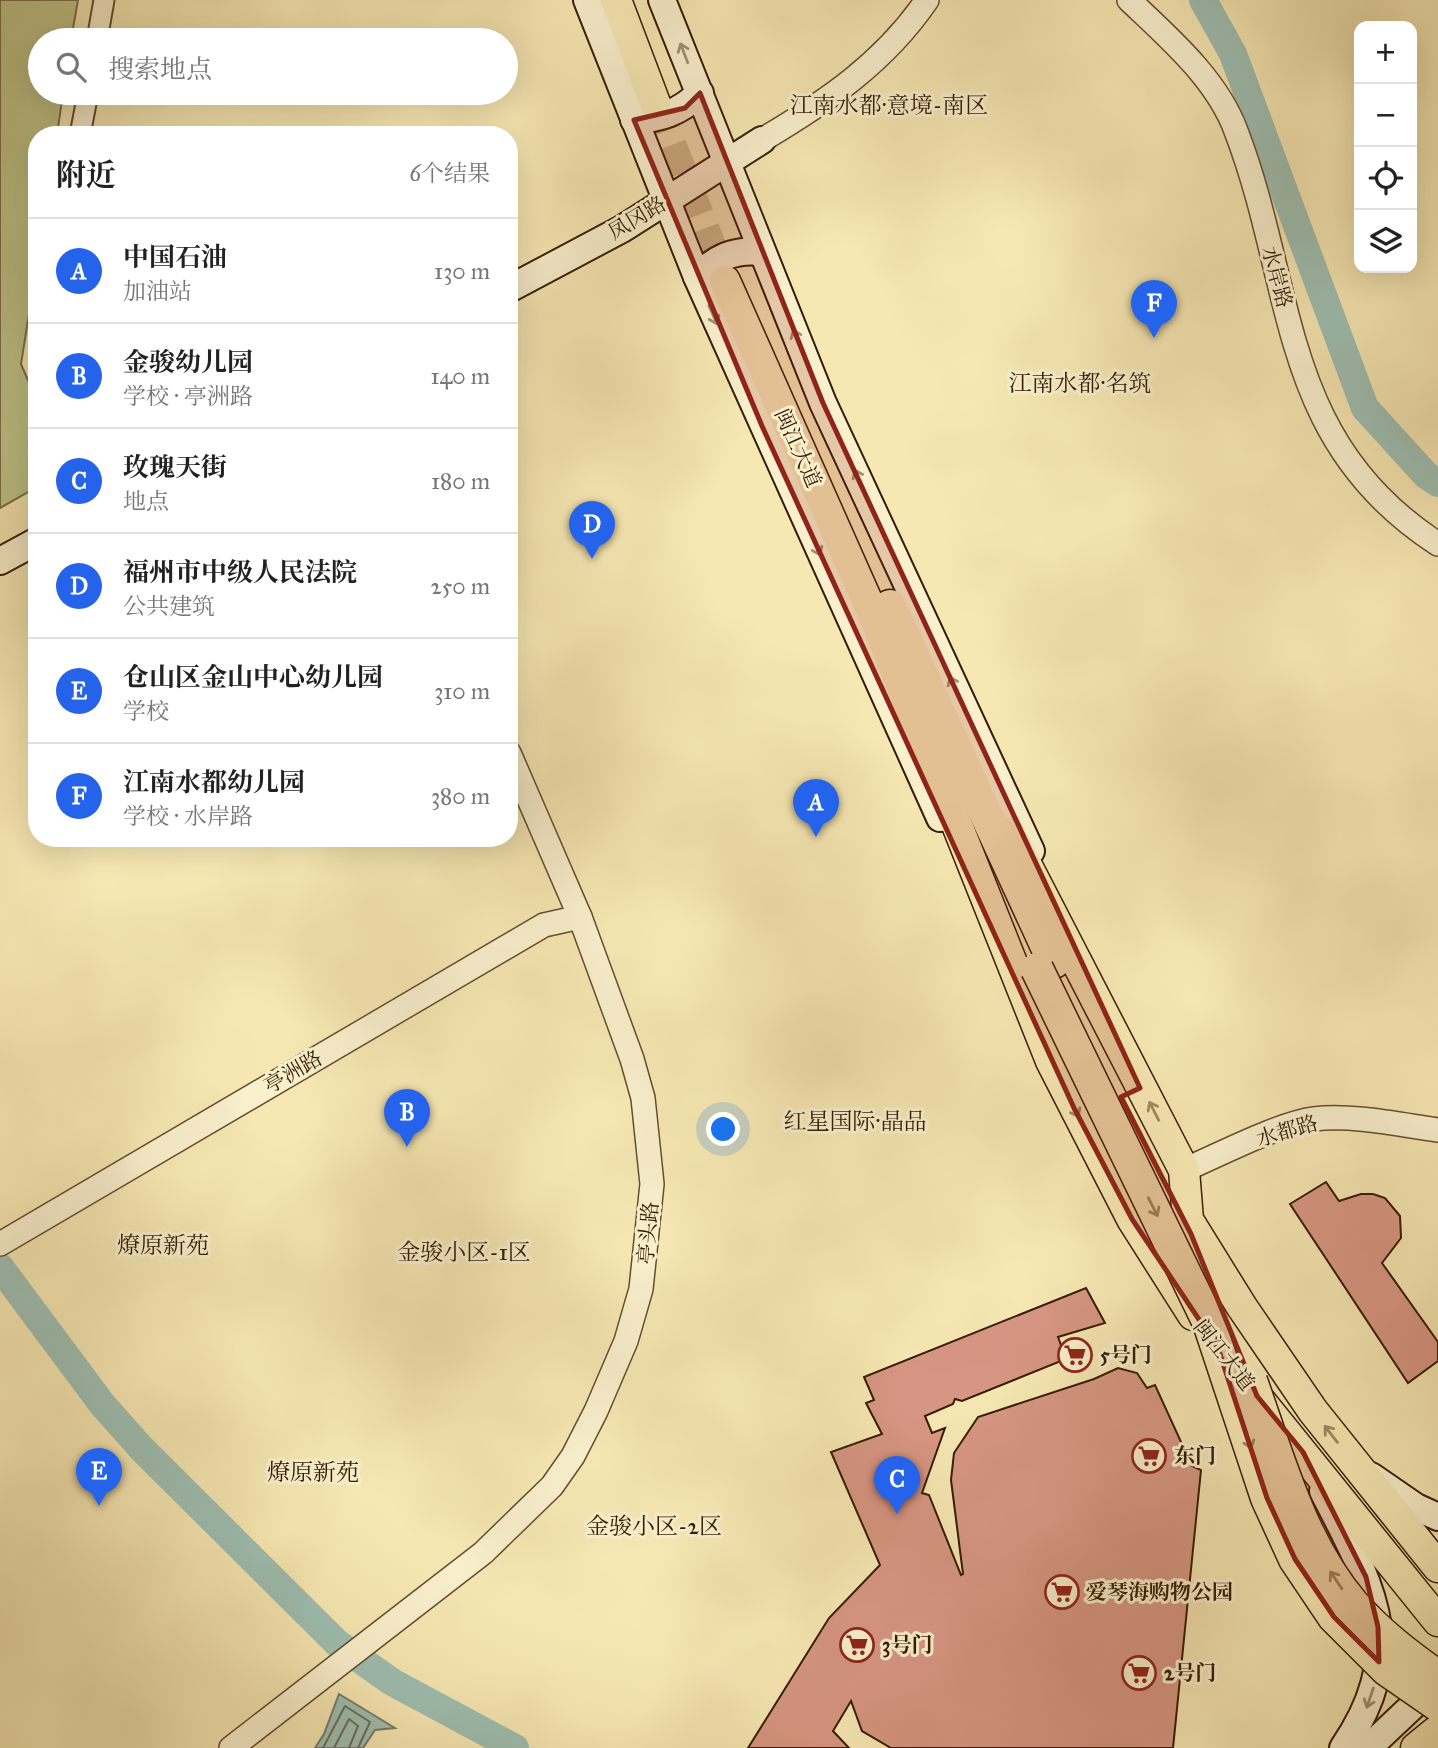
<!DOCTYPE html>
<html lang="zh">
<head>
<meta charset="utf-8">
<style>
  :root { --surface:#fff; --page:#f6f6f6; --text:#222; --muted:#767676; --line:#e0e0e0; --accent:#2563eb }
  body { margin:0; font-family:"IM FELL Great Primer","Noto Serif SC",serif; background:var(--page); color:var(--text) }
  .controls { position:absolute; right:21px; top:21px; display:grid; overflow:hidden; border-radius:14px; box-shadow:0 7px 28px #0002 }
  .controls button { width:63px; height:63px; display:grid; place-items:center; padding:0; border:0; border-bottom:2px solid var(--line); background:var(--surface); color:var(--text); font:35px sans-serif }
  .you { position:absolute; left:724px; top:1130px; width:24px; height:24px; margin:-18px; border:5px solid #fff; border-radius:50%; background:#1a73e8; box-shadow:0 0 0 10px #1a73e833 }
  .badge { display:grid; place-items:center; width:46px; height:46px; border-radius:50%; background:var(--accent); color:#fff; font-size:23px; font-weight:700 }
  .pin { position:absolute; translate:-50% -58px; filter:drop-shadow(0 2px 4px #0008) }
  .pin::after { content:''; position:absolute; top:37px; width:24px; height:21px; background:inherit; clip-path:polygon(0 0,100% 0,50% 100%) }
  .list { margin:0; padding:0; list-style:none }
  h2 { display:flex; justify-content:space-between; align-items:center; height:91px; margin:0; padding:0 28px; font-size:30px }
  h2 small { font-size:23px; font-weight:400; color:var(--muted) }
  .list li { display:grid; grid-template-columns:46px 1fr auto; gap:21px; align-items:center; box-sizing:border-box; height:105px; padding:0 28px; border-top:2px solid var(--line) }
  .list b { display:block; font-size:26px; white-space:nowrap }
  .list p { margin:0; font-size:23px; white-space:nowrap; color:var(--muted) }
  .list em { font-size:23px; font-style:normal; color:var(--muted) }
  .icon { flex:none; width:38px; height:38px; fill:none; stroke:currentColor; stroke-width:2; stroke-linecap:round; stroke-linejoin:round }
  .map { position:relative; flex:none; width:1438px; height:1748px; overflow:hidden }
  .search { position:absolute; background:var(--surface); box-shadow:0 7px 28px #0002; left:28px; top:28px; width:490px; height:77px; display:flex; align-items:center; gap:18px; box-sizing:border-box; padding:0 24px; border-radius:38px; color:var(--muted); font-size:26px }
  .panel { position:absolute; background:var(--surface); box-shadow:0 7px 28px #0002; left:28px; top:126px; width:490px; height:721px; border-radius:28px }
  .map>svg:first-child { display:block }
</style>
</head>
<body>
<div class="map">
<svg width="1438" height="1748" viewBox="0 0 1438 1748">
  <rect width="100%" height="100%" fill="#f7e8b3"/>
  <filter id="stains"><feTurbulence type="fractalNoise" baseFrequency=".00286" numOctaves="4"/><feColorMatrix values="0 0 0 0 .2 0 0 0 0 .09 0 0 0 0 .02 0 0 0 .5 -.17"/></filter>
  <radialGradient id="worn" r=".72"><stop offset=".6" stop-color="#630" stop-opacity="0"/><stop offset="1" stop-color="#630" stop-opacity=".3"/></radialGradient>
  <!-- green -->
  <path fill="#bfc58a" stroke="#7a7045" stroke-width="2" d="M 0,0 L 78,0 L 71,40 L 40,40 L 40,93 L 63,93 L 57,135 L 37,135 L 37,264 L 21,364 L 37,401 L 37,487 L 0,508 Z"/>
  <!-- water -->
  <path fill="#9ebfb2" stroke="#747d6b" stroke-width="2" d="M 339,1694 L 395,1728 L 375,1730 L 363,1748 L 315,1748 L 324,1734 Z"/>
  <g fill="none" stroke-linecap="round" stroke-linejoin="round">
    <!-- shore -->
    <g stroke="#696d59" stroke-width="2">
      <path d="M 323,1748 L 345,1706 L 370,1722 L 358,1748"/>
      <path d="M 334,1748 L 349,1719 L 358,1726 L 349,1748"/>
    </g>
    <!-- river -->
    <g stroke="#9ebfb2" stroke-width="28">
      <path d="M 1203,0 L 1233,54 L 1365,408 L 1426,475 L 1438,483"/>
      <path d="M 0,1267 L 102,1404 L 141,1448 L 337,1643 L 392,1682 L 515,1748"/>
    </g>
  </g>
  <!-- building -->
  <g fill="#d79683" stroke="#341b00" stroke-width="2">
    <path d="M 1326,1182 L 1339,1201 L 1361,1194 L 1373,1194 L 1385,1198 L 1400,1216 L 1401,1238 L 1382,1263 L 1438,1342 L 1438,1361 L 1408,1383 L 1290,1204 Z"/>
    <path d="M 1086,1288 L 1105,1323 L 1058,1337 L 1066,1359 L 962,1401 L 955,1399 L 953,1404 L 925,1416 L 932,1433 L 945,1428 L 922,1493 L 929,1495 L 961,1575 L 963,1574 L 951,1480 L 954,1453 L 978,1417 L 1094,1379 L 1118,1368 L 1137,1373 L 1147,1388 L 1155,1385 L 1192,1466 L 1201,1470 L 1173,1748 L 891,1748 L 862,1731 L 851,1701 L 833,1731 L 849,1748 L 748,1748 L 829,1618 L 880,1565 L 831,1452 L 882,1434 L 866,1403 L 874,1400 L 864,1377 Z"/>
  </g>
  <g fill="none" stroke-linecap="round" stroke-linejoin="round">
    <!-- primary-tunnel -->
    <path stroke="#d0bf8f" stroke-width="30" stroke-dasharray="30 15" stroke-linecap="butt" d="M 655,103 L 725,281"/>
    <!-- minor casing -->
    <g stroke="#654e2d" stroke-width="23">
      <g id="minor">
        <path d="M 97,40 L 104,0"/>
        <path d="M 80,135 L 88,93"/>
      </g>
    </g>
    <!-- tertiary casing -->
    <g stroke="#654e2d" stroke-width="26">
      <g id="tertiary">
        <path d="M 1129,0 C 1168,37 1217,79 1236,131 C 1296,287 1277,440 1438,544"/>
        <path d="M 762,140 C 826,102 884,63 927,0"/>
        <path d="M 1184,1170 C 1219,1155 1278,1124 1314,1119 C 1351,1114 1402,1125 1438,1130"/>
        <path d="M 0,1244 L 544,925 L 580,917"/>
        <path d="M 231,1748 L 483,1553 L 552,1486 L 573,1456 L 596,1411 L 626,1341 L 641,1289 L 652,1184 L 643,1098 L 632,1059 L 580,917 L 509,753"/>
      </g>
    </g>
    <!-- secondary casing -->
    <g stroke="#341b00" stroke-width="30">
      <g id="secondary">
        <path d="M 587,0 L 697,277 L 940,818"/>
        <path d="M 662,0 L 823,403 L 1031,851"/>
        <path d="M 634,120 C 661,119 680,112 700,93"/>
        <path d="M 697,277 C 715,258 734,249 761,252"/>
        <path d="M 509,289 L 622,229 L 762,140"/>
        <path d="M 0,561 L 37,541"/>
        <path d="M 1371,1476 L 1416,1507 L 1438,1517"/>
        <path d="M 1323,1491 C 1371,1585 1411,1649 1343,1748"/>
        <path d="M 1368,1748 L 1437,1683"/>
      </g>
    </g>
    <!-- primary casing -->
    <g stroke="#341b00" stroke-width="33">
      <g id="primary">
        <path d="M 616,0 L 655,103"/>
        <path d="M 725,281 L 873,614 L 1051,1061 L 1132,1219 L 1193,1315"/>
        <path d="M 1010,833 L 1184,1170 L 1188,1220 L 1242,1307 L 1313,1411 L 1438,1567"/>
        <path d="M 1258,1398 L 1438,1621"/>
        <path d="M 1416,1748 L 1438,1730"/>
      </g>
    </g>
    <!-- trunk casing -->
    <g stroke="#341b00" stroke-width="35">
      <path id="trunk" d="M 890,606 L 1054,962"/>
    </g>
    <!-- minor -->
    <use href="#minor" stroke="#faf0ce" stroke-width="19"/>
    <!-- tertiary -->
    <use href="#tertiary" stroke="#faf0ce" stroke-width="23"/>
    <!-- secondary -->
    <use href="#secondary" stroke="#faf0ce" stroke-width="26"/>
    <!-- primary -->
    <use href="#primary" stroke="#f7e8b3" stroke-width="30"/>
    <!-- trunk -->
    <use href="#trunk" stroke="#f7e8b3" stroke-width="32"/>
    <!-- trunk-bridge casing -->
    <g stroke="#341b00" stroke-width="35" stroke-linecap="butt">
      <g id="trunk-bridge">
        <path d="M 1037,969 L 1209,1323 L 1267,1498 L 1295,1559 L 1334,1617 L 1386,1669 L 1438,1705"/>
        <path d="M 1251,1381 C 1278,1456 1300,1542 1353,1604 C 1378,1633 1407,1655 1438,1677"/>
      </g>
    </g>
    <!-- trunk-bridge -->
    <use href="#trunk-bridge" stroke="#f7e8b3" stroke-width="32"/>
  </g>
  <!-- one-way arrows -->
  <defs><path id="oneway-shaft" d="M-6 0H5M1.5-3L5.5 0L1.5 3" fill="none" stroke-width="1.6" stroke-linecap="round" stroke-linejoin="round" transform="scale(1.75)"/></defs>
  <g stroke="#a19071">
    <use href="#oneway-shaft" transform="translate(684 53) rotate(-111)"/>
    <use href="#oneway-shaft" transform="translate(713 315) rotate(66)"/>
    <use href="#oneway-shaft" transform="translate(797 339) rotate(-112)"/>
    <use href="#oneway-shaft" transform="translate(859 479) rotate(-115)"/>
    <use href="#oneway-shaft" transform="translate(816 546) rotate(66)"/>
    <use href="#oneway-shaft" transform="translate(954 686) rotate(-115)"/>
    <use href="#oneway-shaft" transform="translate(1370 1698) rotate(109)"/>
  </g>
  <g stroke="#9f8c62">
    <use href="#oneway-shaft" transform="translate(1074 1108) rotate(63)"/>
    <use href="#oneway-shaft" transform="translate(1154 1111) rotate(-117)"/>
    <use href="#oneway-shaft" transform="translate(1153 1207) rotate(63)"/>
    <use href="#oneway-shaft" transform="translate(1331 1434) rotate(-128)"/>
    <use href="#oneway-shaft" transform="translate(1248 1439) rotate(72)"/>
    <use href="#oneway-shaft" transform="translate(1336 1580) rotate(-124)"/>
  </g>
  <!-- marked area -->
  <path fill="#8f2418" fill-opacity="0.2" stroke="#8f2418" stroke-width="5" stroke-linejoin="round" d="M 700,93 L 823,403 L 1140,1088 L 1121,1097 L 1191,1234 L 1257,1396 L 1303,1452 L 1366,1577 L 1378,1627 L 1379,1662 L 1334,1617 L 1295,1559 L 1267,1498 L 1218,1348 L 1132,1219 L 1074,1108 L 762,426 L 634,120 L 685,108 Z"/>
  <!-- icons -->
  <defs>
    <g id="supermarket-ring" transform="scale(1.75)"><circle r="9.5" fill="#faf0ce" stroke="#8f2418" stroke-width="1.5"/><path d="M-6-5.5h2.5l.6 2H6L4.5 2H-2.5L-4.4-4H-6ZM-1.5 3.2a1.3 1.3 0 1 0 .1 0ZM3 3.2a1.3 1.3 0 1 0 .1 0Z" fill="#8f2418"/></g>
  </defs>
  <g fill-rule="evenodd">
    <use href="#supermarket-ring" x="1075" y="1355"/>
    <use href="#supermarket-ring" x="1149" y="1456"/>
    <use href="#supermarket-ring" x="1062" y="1592"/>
    <use href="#supermarket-ring" x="857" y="1645"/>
    <use href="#supermarket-ring" x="1139" y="1673"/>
  </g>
  <g text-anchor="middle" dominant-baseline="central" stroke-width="6" stroke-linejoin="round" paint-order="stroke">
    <!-- street labels -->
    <g font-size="21" fill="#341b00" stroke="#faf0ce">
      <text transform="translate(637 218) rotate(-31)">凤冈路</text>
      <text transform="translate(1277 277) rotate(75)">水岸路</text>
      <text transform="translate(798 448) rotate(66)">闽江大道</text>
      <text transform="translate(293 1072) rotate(-30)">亭洲路</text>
      <text transform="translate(1287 1131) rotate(-16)">水都路</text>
      <text transform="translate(648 1233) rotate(-85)">亭头路</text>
      <text transform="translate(1224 1355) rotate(52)">闽江大道</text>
    </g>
    <!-- poi labels -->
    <g font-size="21" font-weight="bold" fill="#341b00" stroke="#faf0ce" text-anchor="start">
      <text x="1100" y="1355">5号门</text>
      <text x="1174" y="1456">东门</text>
      <text x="1086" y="1592">爱琴海购物公园</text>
      <text x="882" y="1645">3号门</text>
      <text x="1164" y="1673">2号门</text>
    </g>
    <!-- neighbourhood labels -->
    <g font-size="23" fill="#341b00" stroke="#faf0ce">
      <text x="889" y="105">江南水都·意境-南区</text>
      <text x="1080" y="383">江南水都·名筑</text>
      <text x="855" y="1121">红星国际·晶品</text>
      <text x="163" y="1245">燎原新苑</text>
      <text x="464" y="1252">金骏小区-1区</text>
      <text x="313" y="1472">燎原新苑</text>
      <text x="654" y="1526">金骏小区-2区</text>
    </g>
  </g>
  <rect width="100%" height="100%" filter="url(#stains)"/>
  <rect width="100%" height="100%" fill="url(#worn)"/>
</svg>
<div class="controls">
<button>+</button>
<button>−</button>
<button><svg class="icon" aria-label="locate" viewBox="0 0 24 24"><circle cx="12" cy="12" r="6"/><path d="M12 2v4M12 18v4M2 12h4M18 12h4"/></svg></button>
<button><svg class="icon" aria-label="layers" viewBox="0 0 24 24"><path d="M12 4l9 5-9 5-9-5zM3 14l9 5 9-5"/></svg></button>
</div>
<div class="you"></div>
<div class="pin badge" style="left:816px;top:837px">A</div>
<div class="pin badge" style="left:407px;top:1147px">B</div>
<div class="pin badge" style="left:897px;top:1514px">C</div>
<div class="pin badge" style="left:592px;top:559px">D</div>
<div class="pin badge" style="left:99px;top:1506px">E</div>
<div class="pin badge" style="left:1154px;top:338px">F</div>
<div class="search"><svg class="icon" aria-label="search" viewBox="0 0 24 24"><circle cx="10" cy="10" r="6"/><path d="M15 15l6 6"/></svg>搜索地点</div>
<section class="panel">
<h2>附近<small>6个结果</small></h2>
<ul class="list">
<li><span class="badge">A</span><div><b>中国石油</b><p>加油站</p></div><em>130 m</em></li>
<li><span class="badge">B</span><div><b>金骏幼儿园</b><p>学校 · 亭洲路</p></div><em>140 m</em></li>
<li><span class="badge">C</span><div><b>玫瑰天街</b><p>地点</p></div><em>180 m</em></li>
<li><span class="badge">D</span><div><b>福州市中级人民法院</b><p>公共建筑</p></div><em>250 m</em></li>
<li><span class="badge">E</span><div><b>仓山区金山中心幼儿园</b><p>学校</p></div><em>310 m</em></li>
<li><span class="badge">F</span><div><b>江南水都幼儿园</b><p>学校 · 水岸路</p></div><em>380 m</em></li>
</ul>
</section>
</div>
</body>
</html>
